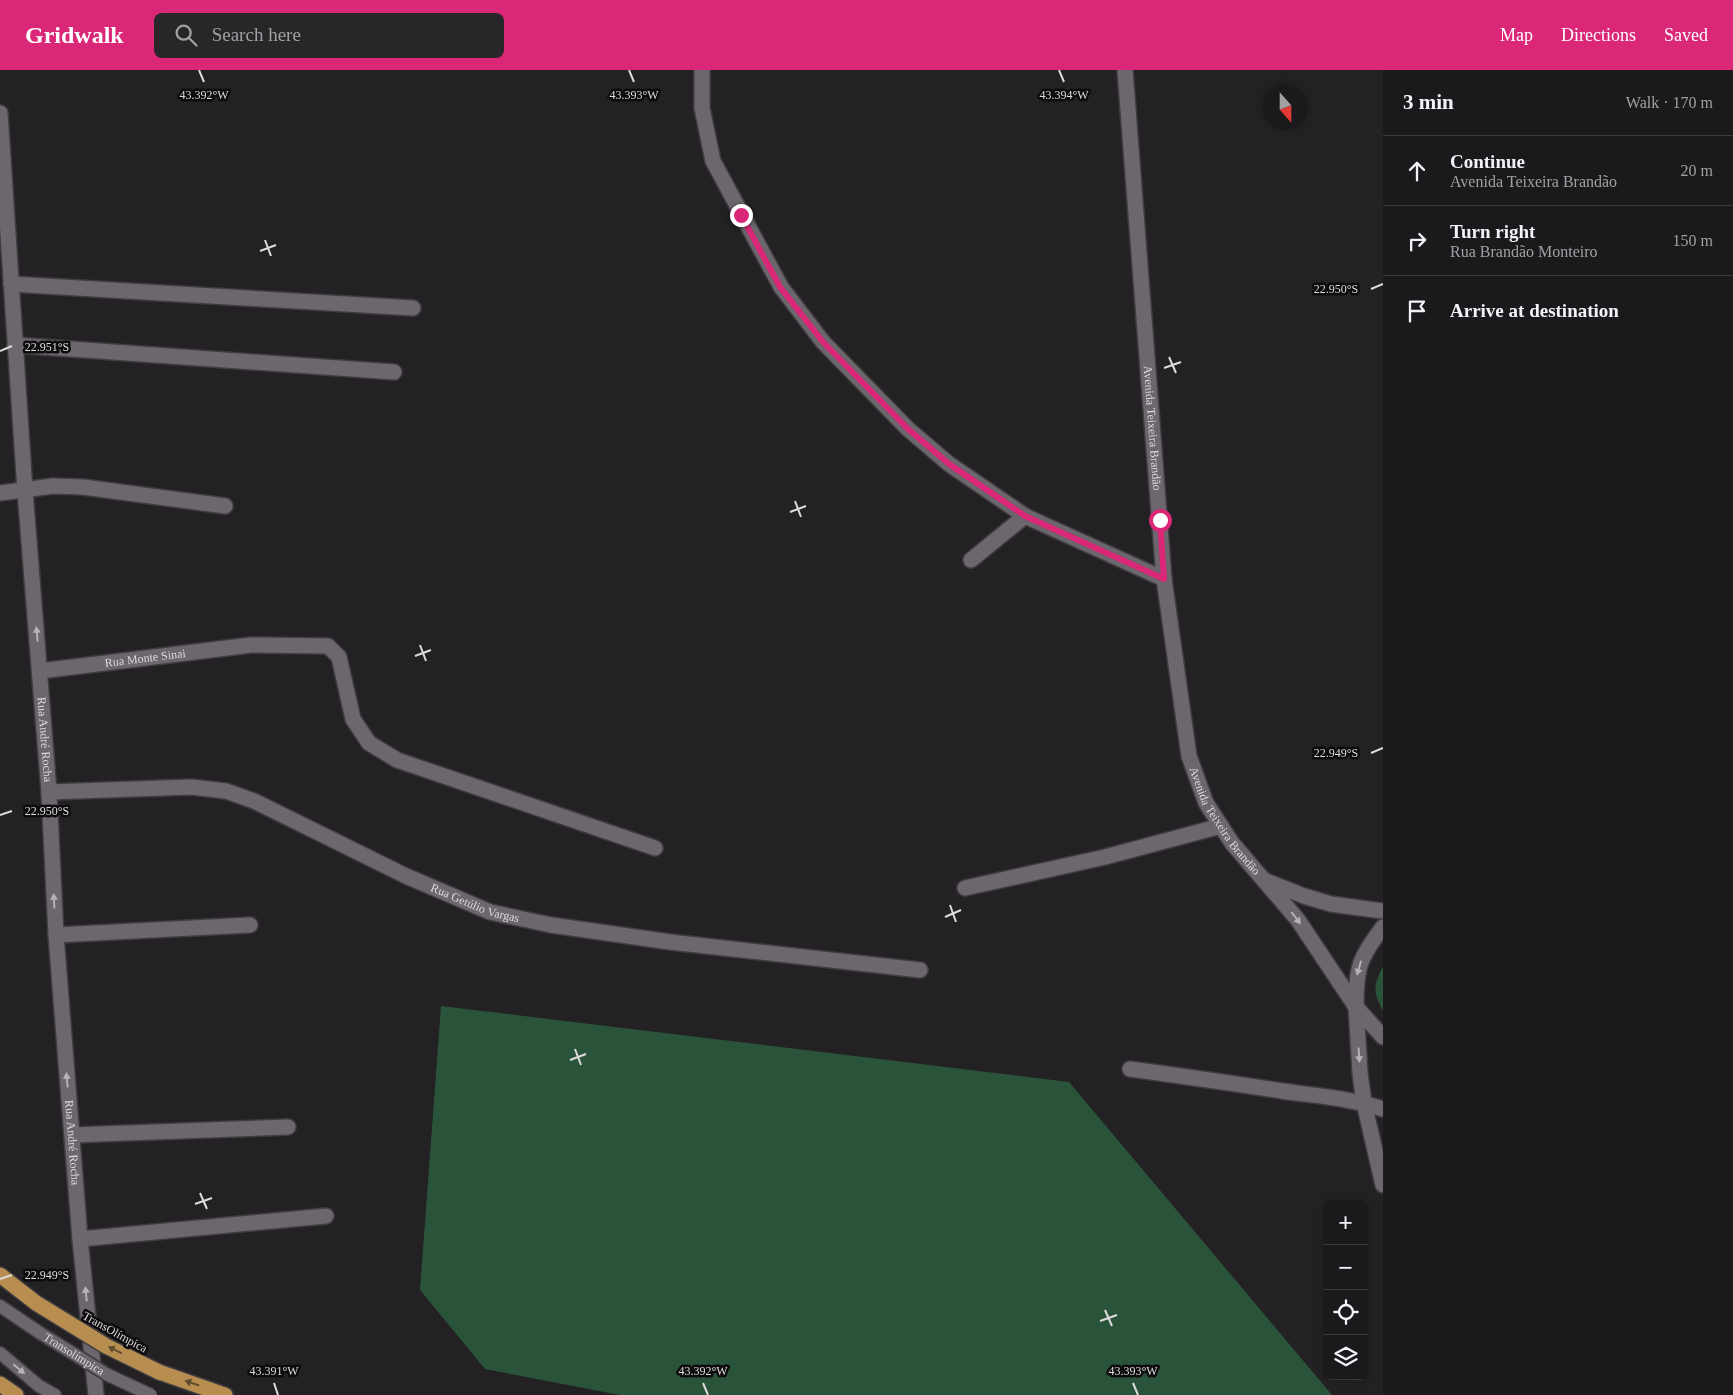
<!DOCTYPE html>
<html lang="en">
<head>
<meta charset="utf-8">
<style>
  :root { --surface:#1b191c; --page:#282629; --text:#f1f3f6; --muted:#a0a0a3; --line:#39383b; --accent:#db2777 }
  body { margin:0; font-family:Georgia,serif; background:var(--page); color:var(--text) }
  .controls { position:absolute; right:15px; bottom:15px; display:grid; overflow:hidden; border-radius:8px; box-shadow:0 2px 8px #0003 }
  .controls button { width:45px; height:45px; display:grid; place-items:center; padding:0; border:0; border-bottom:1px solid var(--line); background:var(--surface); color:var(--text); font:25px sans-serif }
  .compass { position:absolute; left:1263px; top:15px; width:45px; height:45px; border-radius:50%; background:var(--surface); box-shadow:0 2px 8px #0003; rotate:159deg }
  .stop { position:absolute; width:15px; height:15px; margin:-11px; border:4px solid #db2777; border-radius:50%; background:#fff }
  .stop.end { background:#db2777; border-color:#fff; box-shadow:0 1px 5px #0008 }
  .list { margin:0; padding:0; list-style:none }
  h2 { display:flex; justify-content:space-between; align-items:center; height:65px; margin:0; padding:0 20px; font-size:21px }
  h2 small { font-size:16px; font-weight:400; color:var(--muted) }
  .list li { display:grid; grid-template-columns:32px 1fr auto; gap:15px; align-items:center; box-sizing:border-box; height:70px; padding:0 20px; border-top:1px solid var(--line) }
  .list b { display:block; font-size:19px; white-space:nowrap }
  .list p { margin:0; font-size:16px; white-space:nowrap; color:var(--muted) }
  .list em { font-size:16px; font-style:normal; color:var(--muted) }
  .icon { flex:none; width:28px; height:28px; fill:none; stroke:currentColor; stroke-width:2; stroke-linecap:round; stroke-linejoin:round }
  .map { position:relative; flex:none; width:1383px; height:1325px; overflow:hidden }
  header { display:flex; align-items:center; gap:30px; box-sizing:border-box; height:70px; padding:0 25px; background:var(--accent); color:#fff }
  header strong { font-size:24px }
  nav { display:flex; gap:28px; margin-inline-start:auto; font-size:18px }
  .search { width:350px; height:45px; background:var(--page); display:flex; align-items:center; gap:12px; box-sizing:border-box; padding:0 18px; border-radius:8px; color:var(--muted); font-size:19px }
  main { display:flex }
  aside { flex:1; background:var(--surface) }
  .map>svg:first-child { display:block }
</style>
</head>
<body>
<header>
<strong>Gridwalk</strong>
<div class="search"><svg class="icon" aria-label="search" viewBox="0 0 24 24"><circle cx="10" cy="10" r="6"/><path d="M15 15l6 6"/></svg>Search here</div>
<nav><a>Map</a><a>Directions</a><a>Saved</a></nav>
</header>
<main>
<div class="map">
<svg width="1383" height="1325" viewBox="0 0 1383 1325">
  <rect width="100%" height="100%" fill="#242125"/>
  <!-- green -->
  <g fill="#2a5439">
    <path d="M 1383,897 L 1383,941 C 1373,923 1373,914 1383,897 Z"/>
    <path d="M 441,936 L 1069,1012 L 1332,1325 L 620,1325 L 485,1299 L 420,1220 Z"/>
  </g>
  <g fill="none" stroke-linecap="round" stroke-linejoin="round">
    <!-- lane casing -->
    <g stroke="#3f3c40" stroke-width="15">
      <g id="lane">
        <path d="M 0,1236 L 40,1263"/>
        <path d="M 0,1283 L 39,1316 L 55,1325"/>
      </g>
    </g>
    <!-- street casing -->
    <g stroke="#3f3c40" stroke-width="18">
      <g id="street">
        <path d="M 702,0 L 702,38 L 713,91 L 781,217 L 823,272 L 908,359 L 949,394 L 1025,446 L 1164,509"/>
        <path id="s1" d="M 1125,0 L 1164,509 L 1189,686 L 1206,733 L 1232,773 L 1298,850 L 1356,937 L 1360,1003 L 1364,1033 L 1383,1115"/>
        <path d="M 11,214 L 413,238"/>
        <path d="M 15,275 L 394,302"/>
        <path d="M 0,423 L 53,416 L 83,417 L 225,436"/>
        <path d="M 971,490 L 1025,446"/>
        <path id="s2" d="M 40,601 L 251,575 L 328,576 L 339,587 L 353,649 L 369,673 L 397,690 L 655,778"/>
        <path id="s3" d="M 49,722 L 191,717 L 226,721 L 254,731 L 406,806 L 490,842 L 551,855 L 670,872 L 920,900"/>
        <path d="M 1266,811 L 1304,826 L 1331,834 L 1383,841"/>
        <path d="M 965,818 L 1105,787 L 1221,756"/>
        <path d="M 1383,857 C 1359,888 1356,898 1356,937 L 1383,967"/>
        <path d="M 56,865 L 250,855"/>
        <path d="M 1130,999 C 1181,1006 1231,1013 1282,1021 C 1317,1026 1349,1028 1383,1039"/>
        <path d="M 72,1065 L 288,1057"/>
        <path d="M 80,1169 L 326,1146"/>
      </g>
    </g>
    <!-- secondary casing -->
    <g stroke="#3f3c40" stroke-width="18">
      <g id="secondary">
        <path id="s4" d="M 0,43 L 25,421 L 49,722 L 56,865 L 80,1169 L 96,1325"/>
      </g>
    </g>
    <!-- highway casing -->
    <g stroke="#3f3c40" stroke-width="18">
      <g id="highway">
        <path d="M 0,1205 L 36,1233"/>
        <path d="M 159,1302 L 225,1325"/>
        <path d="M 0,1314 L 16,1325"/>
      </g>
    </g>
    <!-- lane -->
    <use href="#lane" stroke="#6b676c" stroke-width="12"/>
    <!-- street -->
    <use href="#street" stroke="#6b676c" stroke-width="15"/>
    <!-- secondary -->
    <use href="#secondary" stroke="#6b676c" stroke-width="15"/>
    <!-- highway -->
    <use href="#highway" stroke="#b78e4f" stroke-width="15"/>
    <!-- lane-bridge casing -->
    <g stroke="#3f3c40" stroke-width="15" stroke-linecap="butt">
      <g id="lane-bridge">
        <path id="s5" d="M 40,1263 L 108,1305 L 151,1325"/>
      </g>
    </g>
    <!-- highway-bridge casing -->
    <g stroke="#3f3c40" stroke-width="18" stroke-linecap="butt">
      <path id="highway-bridge" d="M 36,1233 L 106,1276 L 159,1302"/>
    </g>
    <!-- lane-bridge -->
    <use href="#lane-bridge" stroke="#6b676c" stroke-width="12"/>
    <!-- highway-bridge -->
    <use href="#highway-bridge" stroke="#b78e4f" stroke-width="15"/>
  </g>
  <!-- one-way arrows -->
  <defs><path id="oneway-solid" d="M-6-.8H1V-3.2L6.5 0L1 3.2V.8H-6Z" transform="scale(1.25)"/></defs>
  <g fill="#b5b2b5">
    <use href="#oneway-solid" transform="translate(37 564) rotate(-95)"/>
    <use href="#oneway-solid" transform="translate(54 831) rotate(-93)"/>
    <use href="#oneway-solid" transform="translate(1296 848) rotate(52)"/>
    <use href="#oneway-solid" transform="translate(1359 898) rotate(106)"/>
    <use href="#oneway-solid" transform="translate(1359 985) rotate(86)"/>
    <use href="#oneway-solid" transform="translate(67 1010) rotate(-95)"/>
    <use href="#oneway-solid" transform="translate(86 1224) rotate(-96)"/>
    <use href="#oneway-solid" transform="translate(19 1299) rotate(40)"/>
  </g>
  <g fill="#624c2e">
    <use href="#oneway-solid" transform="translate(115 1280) rotate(-154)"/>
    <use href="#oneway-solid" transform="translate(192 1313) rotate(-161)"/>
  </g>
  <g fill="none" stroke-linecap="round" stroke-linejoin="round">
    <!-- route -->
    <path stroke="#db2777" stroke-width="6" d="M 741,145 L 780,217 L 823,272 L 908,359 L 949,394 L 1025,446 L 1164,509 L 1160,450"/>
  </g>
  <!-- ticks -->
  <path fill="none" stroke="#dddbdd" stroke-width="2" d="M 199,0 L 204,12M 629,0 L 634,12M 1059,0 L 1064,12M 265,170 L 271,186M 260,181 L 276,175M 1371,219 L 1383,214M 0,281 L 12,276M 1169,287 L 1176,303M 1164,298 L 1181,292M 795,431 L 801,447M 790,442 L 806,436M 420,575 L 426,591M 415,586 L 431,580M 1371,683 L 1383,678M 0,745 L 12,741M 950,835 L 956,852M 945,847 L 961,840M 575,979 L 581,995M 570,990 L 586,984M 200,1123 L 207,1139M 195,1134 L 212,1128M 0,1209 L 12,1205M 1105,1240 L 1112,1256M 1100,1251 L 1117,1245M 274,1313 L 278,1325M 703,1313 L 708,1325M 1133,1313 L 1138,1325"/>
  <g text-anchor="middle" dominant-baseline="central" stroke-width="5" stroke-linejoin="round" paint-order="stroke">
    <!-- street labels -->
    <g font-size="12" fill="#dddbdd" stroke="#0d0b0d">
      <text stroke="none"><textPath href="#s1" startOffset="359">Avenida Teixeira Brandão</textPath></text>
      <text stroke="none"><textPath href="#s2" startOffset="106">Rua Monte Sinai</textPath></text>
      <text stroke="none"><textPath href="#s4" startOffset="628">Rua André Rocha</textPath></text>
      <text stroke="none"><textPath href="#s1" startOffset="764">Avenida Teixeira Brandão</textPath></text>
      <text stroke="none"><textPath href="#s3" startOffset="451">Rua Getúlio Vargas</textPath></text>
      <text stroke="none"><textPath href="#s4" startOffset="1032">Rua André Rocha</textPath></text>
      <text transform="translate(115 1262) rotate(29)">TransOlímpica</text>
      <text stroke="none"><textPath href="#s5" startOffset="40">Transolímpica</textPath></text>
    </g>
  </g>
  <g font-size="12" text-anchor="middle" fill="#dddbdd" stroke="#0d0b0d" stroke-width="5" stroke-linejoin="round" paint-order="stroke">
    <text x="204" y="29">43.392°W</text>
    <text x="634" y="29">43.393°W</text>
    <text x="1064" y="29">43.394°W</text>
    <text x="1336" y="223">22.950°S</text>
    <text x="47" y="281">22.951°S</text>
    <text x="1336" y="687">22.949°S</text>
    <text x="47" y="745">22.950°S</text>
    <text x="47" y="1209">22.949°S</text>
    <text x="274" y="1305">43.391°W</text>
    <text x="703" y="1305">43.392°W</text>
    <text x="1133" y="1305">43.393°W</text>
  </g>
</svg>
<div class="controls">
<button>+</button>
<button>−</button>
<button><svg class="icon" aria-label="locate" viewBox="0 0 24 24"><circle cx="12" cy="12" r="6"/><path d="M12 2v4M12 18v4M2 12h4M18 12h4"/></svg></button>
<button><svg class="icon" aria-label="layers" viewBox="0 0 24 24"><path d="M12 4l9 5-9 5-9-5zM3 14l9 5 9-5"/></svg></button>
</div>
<svg class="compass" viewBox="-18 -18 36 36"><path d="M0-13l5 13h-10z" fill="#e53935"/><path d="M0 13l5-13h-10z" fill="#a0a0a3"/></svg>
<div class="stop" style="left:1160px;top:450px"></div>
<div class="stop end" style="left:741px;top:145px"></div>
</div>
<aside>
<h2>3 min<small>Walk · 170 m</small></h2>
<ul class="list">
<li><svg class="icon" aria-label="ahead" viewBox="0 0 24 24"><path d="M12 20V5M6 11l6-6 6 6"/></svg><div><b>Continue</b><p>Avenida Teixeira Brandão</p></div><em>20 m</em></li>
<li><svg class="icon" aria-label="right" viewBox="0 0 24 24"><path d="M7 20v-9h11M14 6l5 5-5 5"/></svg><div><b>Turn right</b><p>Rua Brandão Monteiro</p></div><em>150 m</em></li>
<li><svg class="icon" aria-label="arrive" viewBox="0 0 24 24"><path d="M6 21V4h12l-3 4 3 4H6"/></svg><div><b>Arrive at destination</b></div></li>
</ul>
</aside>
</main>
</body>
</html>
